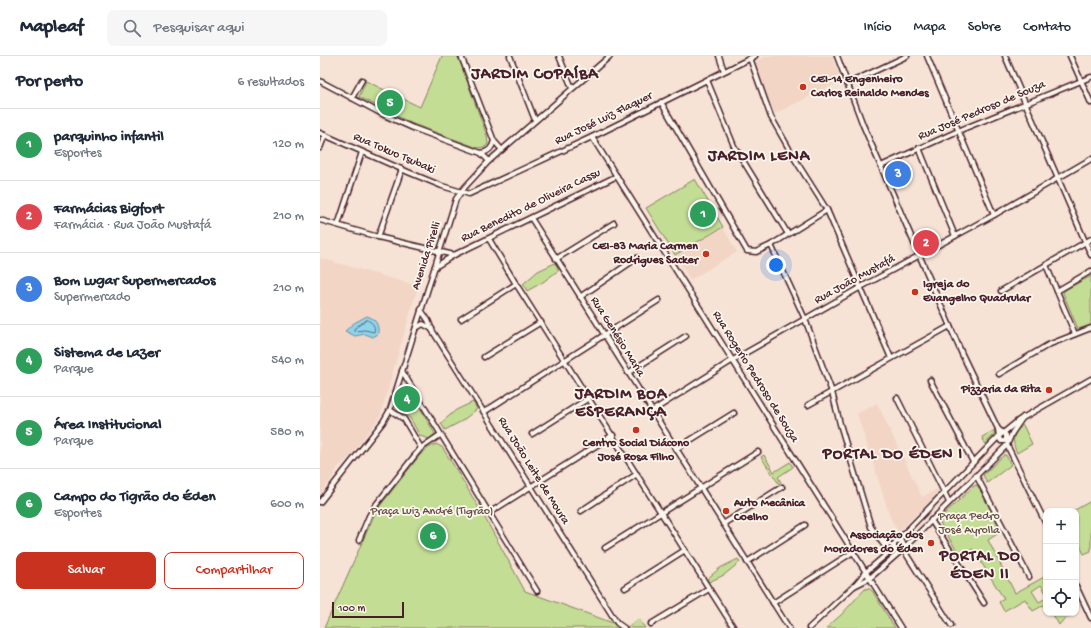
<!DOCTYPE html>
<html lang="pt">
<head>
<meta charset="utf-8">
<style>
  :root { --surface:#fff; --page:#f6f6f7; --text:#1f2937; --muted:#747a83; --line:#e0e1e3; --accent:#c8321e }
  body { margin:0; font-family:"Gochi Hand",sans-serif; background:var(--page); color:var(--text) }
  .controls { position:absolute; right:12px; bottom:12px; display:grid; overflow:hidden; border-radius:8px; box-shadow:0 1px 3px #0004 }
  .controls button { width:36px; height:36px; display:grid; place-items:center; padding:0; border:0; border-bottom:1px solid var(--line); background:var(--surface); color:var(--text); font:20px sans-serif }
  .scale { position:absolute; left:12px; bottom:10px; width:72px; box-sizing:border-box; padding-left:4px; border:2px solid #4a1f2b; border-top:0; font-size:11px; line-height:14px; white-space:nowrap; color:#4a1f2b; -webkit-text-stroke:3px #fbf7ec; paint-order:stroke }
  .you { position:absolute; left:456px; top:209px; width:14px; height:14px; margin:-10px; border:3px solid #fff; border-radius:50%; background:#1a73e8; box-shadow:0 0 0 6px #1a73e833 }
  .badge { display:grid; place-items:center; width:26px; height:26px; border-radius:50%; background:var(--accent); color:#fff; font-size:13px; font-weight:700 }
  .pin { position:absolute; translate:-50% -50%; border:2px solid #fff; box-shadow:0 1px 4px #0006 }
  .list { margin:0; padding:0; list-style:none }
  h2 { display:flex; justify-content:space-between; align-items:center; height:52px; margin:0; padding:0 16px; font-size:17px }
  h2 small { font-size:13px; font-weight:400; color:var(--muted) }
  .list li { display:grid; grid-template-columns:26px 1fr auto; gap:12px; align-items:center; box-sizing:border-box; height:72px; padding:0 16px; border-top:1px solid var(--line) }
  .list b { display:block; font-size:15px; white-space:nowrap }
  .list p { margin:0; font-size:13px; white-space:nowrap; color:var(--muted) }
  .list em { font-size:13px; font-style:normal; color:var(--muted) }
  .actions { display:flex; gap:8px; padding:12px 16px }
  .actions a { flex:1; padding:9px 0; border:1px solid var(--accent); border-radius:8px; text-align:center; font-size:14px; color:var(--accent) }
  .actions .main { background:var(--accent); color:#fff }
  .icon { flex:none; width:22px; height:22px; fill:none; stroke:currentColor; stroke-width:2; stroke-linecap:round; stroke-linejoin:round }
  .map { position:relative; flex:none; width:771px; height:572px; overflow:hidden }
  header { display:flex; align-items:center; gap:24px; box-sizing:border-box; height:56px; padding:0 20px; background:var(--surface); border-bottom:1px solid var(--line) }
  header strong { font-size:19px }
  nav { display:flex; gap:22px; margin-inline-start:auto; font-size:14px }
  .search { width:280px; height:36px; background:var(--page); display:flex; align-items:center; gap:10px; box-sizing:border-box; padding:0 14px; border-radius:8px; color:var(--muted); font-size:15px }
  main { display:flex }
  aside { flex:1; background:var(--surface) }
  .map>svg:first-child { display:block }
</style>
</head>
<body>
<header>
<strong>Mapleaf</strong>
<div class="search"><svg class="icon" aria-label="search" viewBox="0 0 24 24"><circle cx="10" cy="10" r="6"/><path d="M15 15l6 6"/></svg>Pesquisar aqui</div>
<nav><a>Início</a><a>Mapa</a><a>Sobre</a><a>Contato</a></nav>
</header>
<main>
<aside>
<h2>Por perto<small>6 resultados</small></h2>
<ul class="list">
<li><span class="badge" style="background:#2e9e5b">1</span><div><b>parquinho infantil</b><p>Esportes</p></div><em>120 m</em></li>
<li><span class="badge" style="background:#e0444e">2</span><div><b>Farmácias Bigfort</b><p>Farmácia · Rua João Mustafá</p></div><em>210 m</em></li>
<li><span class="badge" style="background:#3f7fe0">3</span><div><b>Bom Lugar Supermercados</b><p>Supermercado</p></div><em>210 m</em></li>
<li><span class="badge" style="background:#2e9e5b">4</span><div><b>Sistema de Lazer</b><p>Parque</p></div><em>540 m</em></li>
<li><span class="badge" style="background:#2e9e5b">5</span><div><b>Área Institucional</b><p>Parque</p></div><em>580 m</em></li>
<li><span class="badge" style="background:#2e9e5b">6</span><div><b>Campo do Tigrão do Éden</b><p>Esportes</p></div><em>600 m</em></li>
</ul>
<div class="actions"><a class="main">Salvar</a><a>Compartilhar</a></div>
</aside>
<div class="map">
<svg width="771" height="572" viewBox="0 0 771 572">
  <rect width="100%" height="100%" fill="#f6e3d5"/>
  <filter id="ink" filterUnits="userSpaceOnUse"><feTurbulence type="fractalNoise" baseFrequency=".025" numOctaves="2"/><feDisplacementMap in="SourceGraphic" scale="8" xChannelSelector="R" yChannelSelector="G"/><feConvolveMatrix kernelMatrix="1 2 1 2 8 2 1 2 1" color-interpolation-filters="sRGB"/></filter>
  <g filter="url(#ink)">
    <!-- built -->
    <g fill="#f2d5c5">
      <path d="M 447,0 L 512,0 L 521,25 L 454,58 L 435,6 Z"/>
      <path d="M 403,172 L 417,196 L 370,224 L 356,200 Z"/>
      <path d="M 0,202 L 98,230 L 60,360 L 30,401 L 18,411 L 11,423 L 0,438 Z"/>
      <path d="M 557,347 L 602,441 L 617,433 L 619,435 L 618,439 L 611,444 L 578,476 L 571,463 L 537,358 Z"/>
    </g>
    <!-- green -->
    <g fill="#c3dd94" stroke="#867e60">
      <path d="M 122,0 L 138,0 L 167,80 L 168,88 L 165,91 L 158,92 L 93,68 L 39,41 L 46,25 L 100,51 Z"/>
      <path d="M 375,123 L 403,171 L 355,199 L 326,152 Z"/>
      <path d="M 235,207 L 239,214 L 223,226 L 207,235 L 203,228 L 218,215 Z"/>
      <path d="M 771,220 L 771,269 L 758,273 L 743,237 L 745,234 Z"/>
      <path d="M 85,334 L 91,336 L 115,378 L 109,383 L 100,380 L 90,362 L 75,351 L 80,336 Z"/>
      <path d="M 153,346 L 157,353 L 142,365 L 125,374 L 121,367 L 136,354 Z"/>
      <path d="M 703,369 L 712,388 L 697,397 C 691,385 693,377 703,369 Z"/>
      <path d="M 675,374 L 674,379 L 665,388 L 662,381 Z"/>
      <path d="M 116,388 L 122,391 L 134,410 L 165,462 L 205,535 L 293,567 L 300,572 L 4,572 L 56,455 L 100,399 L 108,392 Z"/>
      <path d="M 444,399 L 454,416 L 470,406 L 473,411 L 458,421 L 461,426 L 459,428 L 441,401 Z"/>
      <path d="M 684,399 L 686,399 L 691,409 L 667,427 L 663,419 Z"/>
      <path d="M 656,429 L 658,430 L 682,475 L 668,484 L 695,537 L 726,520 L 726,525 L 724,526 L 726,528 L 726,537 L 721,529 L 712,535 L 719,546 L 726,542 L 726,548 L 713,555 L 705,543 L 684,555 L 679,546 L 684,543 L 653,493 L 640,500 L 620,467 L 620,462 L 654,430 Z"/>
      <path d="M 771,445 L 771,495 L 764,498 L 756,481 L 756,455 L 753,455 Z"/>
      <path d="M 418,503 L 420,506 L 404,519 L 389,526 L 387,523 L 400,512 Z"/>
      <path d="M 549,532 L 553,536 L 575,572 L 506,572 L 521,559 L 545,533 Z"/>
      <path d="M 732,557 L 740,557 L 741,558 L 743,557 L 753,557 L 744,563 L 739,569 Z"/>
      <path d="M 319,563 L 325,572 L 311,572 L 307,571 Z"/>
    </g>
    <!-- water -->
    <path fill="#8cd5ed" stroke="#728c9f" d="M 47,260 C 56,263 59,269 58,278 L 53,281 L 45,278 L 35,280 L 25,275 L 34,267 Z"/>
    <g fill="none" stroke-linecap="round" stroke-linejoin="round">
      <!-- shore -->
      <path stroke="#646879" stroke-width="1" d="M 47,264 C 52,266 56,270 54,276 L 45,274 L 34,275 L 34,273 Z"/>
      <!-- street casing -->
      <g stroke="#4a1f2b" stroke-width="7">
        <g id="street">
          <path d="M 141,0 L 174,85 L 182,94"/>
          <path d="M 190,0 L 215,64"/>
          <path d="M 239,0 L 252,32"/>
          <path d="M 399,0 L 404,15"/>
          <path d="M 517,0 L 543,69 L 642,298 L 678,373"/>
          <path d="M 607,0 L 674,159"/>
          <path d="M 685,0 L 771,199"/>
          <path d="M 750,0 L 771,47"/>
          <path d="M 430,2 L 451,61 L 476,105 L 507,154 L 571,302"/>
          <path d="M 387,24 L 414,90 L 468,178"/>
          <path d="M 0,25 L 64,59 L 93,72 L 161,97 C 169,96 172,92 174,85"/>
          <path d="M 527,28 L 587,0"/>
          <path d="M 32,42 L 42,24"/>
          <path d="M 341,46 L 427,195 L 436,196 L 451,189 L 507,154"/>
          <path d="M 0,77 L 88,116 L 122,130 L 149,138 L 272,81 L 435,0"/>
          <path d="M 272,81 L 581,572"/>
          <path d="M 0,92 L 5,79"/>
          <path d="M 599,92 L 635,180"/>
          <path d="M 161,97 L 169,105"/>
          <path d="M 561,110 L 638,75 L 771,21"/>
          <path d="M 211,162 L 469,572"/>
          <path d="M 0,164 L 58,181 L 134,199"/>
          <path d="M 18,169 L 42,96"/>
          <path d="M 58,181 L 82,113"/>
          <path d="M 169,183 L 196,228 L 414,572"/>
          <path d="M 451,189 L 485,263 L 512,336 L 520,368 L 551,471 L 569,496"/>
          <path d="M 236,203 L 294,167"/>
          <path d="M 726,209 L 755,278"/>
          <path d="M 115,211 L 134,199 L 297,120"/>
          <path d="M 681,235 L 771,183"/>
          <path d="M 737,235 L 771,215"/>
          <path d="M 260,241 L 317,202"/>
          <path d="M 101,254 L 108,264 L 112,274 L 297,567 L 304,572"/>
          <path d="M 141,263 L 196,228"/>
          <path d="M 96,272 L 103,268 L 112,273"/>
          <path d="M 164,301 L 221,266"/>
          <path d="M 82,315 L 217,535"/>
          <path d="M 308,317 L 366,280"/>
          <path d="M 679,318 L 728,289 L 771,272"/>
          <path d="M 610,324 L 653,406"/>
          <path d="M 577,342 L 629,446"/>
          <path d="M 488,349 L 630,270"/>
          <path d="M 70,354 L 84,363 L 101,392"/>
          <path d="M 332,355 L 413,304 L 541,231 L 674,159 L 771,103"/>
          <path d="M 164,356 L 339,244"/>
          <path d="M 212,378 L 269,342"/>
          <path d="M 682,378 L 699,364 L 771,323"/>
          <path d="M 679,381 L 678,373 L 686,379 L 686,383 L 685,385 L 681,385 L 679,382 L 680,379"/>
          <path d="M 687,389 L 726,468"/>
          <path d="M 356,393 L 414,357"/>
          <path d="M 656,419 L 709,521"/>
          <path d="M 0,446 L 63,366 L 70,354 L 136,143 L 145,131 L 169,105 L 290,0"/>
          <path d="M 261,455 L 317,418"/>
          <path d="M 169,457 L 293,379"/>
          <path d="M 611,464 L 664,547"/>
          <path d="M 403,468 L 462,431"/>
          <path d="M 39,484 L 49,460 L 55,450 L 96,398 L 101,392 L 120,379"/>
          <circle cx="579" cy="490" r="5"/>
          <path d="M 561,485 L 574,490"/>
          <path d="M 576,486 L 680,379"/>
          <path d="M 285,492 L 438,396"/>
          <path d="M 584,492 L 687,389 L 692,377 L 703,361"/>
          <path d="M 583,493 L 631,569"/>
          <path d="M 427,506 L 485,469"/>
          <path d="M 534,530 L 550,522 L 582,494"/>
          <path d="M 756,530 L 771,562"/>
          <path d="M 305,532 L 365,494"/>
          <path d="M 453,547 L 533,496"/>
          <path d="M 331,568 L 389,533"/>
          <path d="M 489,572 L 534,530 L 546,516 L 574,492"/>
        </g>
      </g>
      <!-- street -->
      <use href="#street" stroke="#fbf7ec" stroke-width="4"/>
    </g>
  </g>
  <!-- markers -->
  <g fill="#c8321e" stroke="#fbf7ec" stroke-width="1.5">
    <circle cx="483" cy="31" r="4"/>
    <circle cx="386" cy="198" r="4"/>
    <circle cx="595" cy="236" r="4"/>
    <circle cx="729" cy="334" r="4"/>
    <circle cx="316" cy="374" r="4"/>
    <circle cx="406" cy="455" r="4"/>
    <circle cx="611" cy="487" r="4"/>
  </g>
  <g text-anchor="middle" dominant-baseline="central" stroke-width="3.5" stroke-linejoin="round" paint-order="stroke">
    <!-- poi labels -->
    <g font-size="12" font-weight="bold" fill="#4a1f2b" stroke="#fbf7ec" text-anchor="start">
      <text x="491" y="24">CEI-14 Engenheiro<tspan x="491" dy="14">Carlos Reinaldo Mendes</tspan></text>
      <text x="378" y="191" text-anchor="end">CEI-83 Maria Carmen<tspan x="378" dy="14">Rodrigues Sacker</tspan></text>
      <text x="603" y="229">Igreja do<tspan x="603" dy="14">Evangelho Quadrular</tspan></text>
      <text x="721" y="334" text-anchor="end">Pizzaria da Rita</text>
      <text x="316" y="388" text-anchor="middle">Centro Social Diácono<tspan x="316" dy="14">José Rosa Filho</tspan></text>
      <text x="414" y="448">Auto Mecânica<tspan x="414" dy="14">Coelho</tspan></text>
      <text x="603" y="480" text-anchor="end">Associação dos<tspan x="603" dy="14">Moradores do Éden</tspan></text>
    </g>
    <!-- street labels -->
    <g font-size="12" fill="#4a1f2b" stroke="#fbf7ec">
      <text transform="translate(662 55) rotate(-23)">Rua José Pedroso de Souza</text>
      <text transform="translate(284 63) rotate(-26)">Rua José Luiz Flaquer</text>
      <text transform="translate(74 98) rotate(23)">Rua Tokuo Tsubaki</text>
      <text transform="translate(211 150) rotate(-26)">Rua Benedito de Oliveira Cassu</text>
      <text transform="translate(107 200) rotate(-72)">Avenida Pirelli</text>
      <text transform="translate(535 224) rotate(-29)">Rua João Mustafá</text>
      <text transform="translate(297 281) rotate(58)">Rua Genésio Maria</text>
      <text transform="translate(435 321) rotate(58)">Rua Rogerio Pedroso de Souza</text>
      <text transform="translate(213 415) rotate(58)">Rua João Leite de Moura</text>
    </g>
    <!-- park labels -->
    <g font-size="12" fill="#684e45" stroke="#fbf7ec">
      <text x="112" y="456">Praça Luiz André (Tigrão)</text>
      <text x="649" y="461">Praça Pedro<tspan x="649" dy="14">José Ayrolla</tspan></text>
    </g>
    <!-- district labels -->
    <g font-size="16" font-weight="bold" letter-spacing="1" fill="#4a1f2b" stroke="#fbf7ec">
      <text x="215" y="19">JARDIM COPAÍBA</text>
      <text x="439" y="101">JARDIM LENA</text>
      <text x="301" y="339">JARDIM BOA<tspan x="301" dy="18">ESPERANÇA</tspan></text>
      <text x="573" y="399">PORTAL DO ÉDEN I</text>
      <text x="660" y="501">PORTAL DO<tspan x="660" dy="18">ÉDEN II</tspan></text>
    </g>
  </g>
</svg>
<div class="controls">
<button>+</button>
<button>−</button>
<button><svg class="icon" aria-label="locate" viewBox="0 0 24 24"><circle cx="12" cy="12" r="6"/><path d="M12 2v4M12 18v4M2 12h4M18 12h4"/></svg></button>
</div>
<div class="scale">100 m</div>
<div class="you"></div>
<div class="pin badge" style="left:383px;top:158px;background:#2e9e5b">1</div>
<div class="pin badge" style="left:606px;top:187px;background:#e0444e">2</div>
<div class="pin badge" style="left:578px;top:118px;background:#3f7fe0">3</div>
<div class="pin badge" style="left:87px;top:343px;background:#2e9e5b">4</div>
<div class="pin badge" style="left:70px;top:47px;background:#2e9e5b">5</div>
<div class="pin badge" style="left:113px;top:480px;background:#2e9e5b">6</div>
</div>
</main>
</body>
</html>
